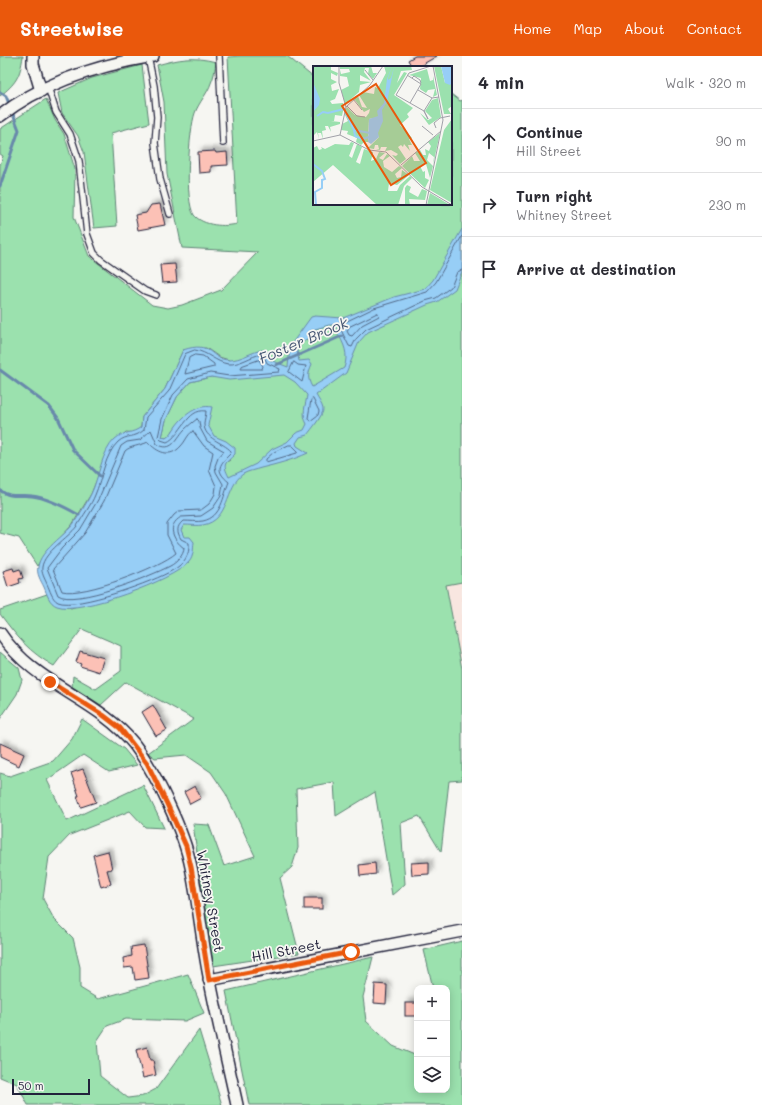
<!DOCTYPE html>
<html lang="en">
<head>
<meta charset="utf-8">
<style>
  :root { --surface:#fff; --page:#f2f2f3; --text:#2b2b33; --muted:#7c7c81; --line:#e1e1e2; --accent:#ea580c }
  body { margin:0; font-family:Mali,sans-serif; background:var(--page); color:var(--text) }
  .controls { position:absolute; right:12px; bottom:12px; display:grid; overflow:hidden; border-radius:8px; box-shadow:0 2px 10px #0003 }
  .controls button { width:36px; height:36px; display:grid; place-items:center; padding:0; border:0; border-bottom:1px solid var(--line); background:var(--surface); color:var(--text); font:20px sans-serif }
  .scale { position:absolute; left:12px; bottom:10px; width:78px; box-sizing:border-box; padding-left:4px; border:2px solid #22223b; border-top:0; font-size:11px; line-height:14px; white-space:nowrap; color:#22223b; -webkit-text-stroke:3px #f6f6f2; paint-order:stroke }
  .stop { position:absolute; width:12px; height:12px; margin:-9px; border:3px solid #ea580c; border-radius:50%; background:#fff }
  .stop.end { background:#ea580c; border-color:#fff; box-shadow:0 1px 4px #0008 }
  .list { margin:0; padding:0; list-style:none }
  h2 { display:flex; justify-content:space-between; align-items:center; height:52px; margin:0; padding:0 16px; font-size:17px }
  h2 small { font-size:13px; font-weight:400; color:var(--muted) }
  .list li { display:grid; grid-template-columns:26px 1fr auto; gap:12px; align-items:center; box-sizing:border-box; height:64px; padding:0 16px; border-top:1px solid var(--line) }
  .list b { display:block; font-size:15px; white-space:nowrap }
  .list p { margin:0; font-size:13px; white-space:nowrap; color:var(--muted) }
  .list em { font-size:13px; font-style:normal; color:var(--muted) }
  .icon { flex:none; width:22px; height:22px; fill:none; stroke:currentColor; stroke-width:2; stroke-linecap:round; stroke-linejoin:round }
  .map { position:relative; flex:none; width:462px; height:1049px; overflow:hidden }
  header { display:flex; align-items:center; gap:24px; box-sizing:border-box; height:56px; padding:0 20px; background:var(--accent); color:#fff }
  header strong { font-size:19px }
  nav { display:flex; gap:22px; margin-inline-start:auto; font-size:14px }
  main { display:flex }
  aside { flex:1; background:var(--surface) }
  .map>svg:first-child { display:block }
</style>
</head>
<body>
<header>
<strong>Streetwise</strong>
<nav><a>Home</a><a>Map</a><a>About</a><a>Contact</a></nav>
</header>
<main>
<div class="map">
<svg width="462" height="1049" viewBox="0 0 462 1049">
  <defs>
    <filter id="shadow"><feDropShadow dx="3.5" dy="-3.5" stdDeviation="2" flood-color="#0004"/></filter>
  </defs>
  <rect width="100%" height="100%" fill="#f6f6f2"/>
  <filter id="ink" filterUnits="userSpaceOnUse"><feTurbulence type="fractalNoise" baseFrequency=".025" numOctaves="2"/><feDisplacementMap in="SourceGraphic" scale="8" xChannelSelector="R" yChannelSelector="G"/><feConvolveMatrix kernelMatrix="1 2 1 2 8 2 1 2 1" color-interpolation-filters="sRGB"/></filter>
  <g filter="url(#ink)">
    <!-- built -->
    <path fill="#f8e6e0" d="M 462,526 L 462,613 L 446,529 Z"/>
    <!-- green -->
    <g fill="#9be1ae" stroke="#5e8274">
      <path d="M 0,0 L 23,0 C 20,21 16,27 0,40 Z"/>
      <path d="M 241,0 L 287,0 L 314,22 L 314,148 L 451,148 L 451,38 L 460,45 L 462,44 L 462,526 L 446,529 L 462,613 L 462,724 L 449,725 L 441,796 L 419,760 L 401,767 L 405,828 L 392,839 L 375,736 L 336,760 L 334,726 L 296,733 L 298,792 L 292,811 L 280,822 L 299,897 L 213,910 L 193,768 L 209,769 L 224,810 L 255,800 L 226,738 L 211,716 L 186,699 L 155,702 L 148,697 L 194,663 L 126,626 L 101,649 L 72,631 L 73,620 L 96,633 L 121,615 L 121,590 L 82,573 L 54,610 C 29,596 17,581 0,558 L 0,554 L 47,538 L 51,545 L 71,552 L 155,526 L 176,479 L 224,412 L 225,407 L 230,404 L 174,373 L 170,380 L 166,382 L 162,381 L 166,364 L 177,341 L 190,326 L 211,321 L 229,304 L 219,301 L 206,292 L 183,294 L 165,333 L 142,361 L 141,371 L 135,377 L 126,376 L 110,390 L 91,438 L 72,469 L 42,502 L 37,510 L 19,482 L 0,477 L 0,109 L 3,100 L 0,98 L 0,73 L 46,43 L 55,64 L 64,78 L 75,113 L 74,161 L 89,200 L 152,249 L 168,252 L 182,249 L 221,234 L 258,196 L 182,192 L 167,118 L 164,46 L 157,9 C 179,3 193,0 216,6 C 215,13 214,21 211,27 C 208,37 199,46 195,57 C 189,74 184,144 194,159 C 203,170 225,171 237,168 L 228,1 Z"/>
      <path d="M 142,9 L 149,67 L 111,77 L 117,170 L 94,172 L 84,96 L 78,80 L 62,57 L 58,37 L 92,22 Z"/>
      <path d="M 0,596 L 19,612 L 22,624 L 17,638 L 0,663 Z"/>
      <path d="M 82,663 L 124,693 L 137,709 L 109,716 L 83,699 L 47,724 L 67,765 L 143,729 L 164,772 L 145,771 L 130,755 L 70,779 L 49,801 L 43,843 L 54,863 L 73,882 L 80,911 L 80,932 L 98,943 L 188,918 L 204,957 L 185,965 L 126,963 L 107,970 L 97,985 L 100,1020 L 128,1042 L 143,1040 L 156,1033 L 199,974 L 222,1049 L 28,1049 L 17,1028 L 0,1021 L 0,717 L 10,720 L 53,705 L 72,683 Z"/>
      <path d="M 462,885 L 462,1049 L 249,1049 L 226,935 L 373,901 L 363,941 L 366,965 L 393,990 L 417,1000 L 417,1034 L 447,1034 L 447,932 L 433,932 L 424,894 Z"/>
    </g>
    <!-- water -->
    <path fill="#97cef6" stroke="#6889ab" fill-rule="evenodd" d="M 462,173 L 462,215 L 455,233 L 437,246 L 427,249 L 368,276 L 359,286 L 346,317 L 316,339 C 318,343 322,348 323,353 C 324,358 311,374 307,379 L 300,381 L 296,387 L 297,390 L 308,397 C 293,404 277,408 261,412 C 255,414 248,415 243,418 C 225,431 230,464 203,469 C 197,470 190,469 184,469 L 181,474 L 184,481 L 190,481 L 194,486 C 193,493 194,500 189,506 C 173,524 80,559 57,550 C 49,547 47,538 44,531 C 41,525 36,517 38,511 C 40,494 65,480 74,467 C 80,458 86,448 91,438 C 99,422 101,396 115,383 C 124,375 133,378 141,371 L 142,361 L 165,333 L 183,294 C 213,284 208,303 229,304 C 241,304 251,296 262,294 L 268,296 L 270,304 L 288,311 L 290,290 L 311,261 L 315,260 L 343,262 L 394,241 L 425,233 L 433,224 ZM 329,269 L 339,269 L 337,276 C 344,288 349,298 344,312 L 312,331 C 307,322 308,317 312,308 L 309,304 L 299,305 L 296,290 L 309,282 L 312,274 ZM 284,319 L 295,326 L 307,339 C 306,349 301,358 307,368 L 304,374 L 296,377 L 287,386 L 272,393 L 256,408 L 229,421 C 222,407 225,408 235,398 L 235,392 L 226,385 L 214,380 L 208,369 L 212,351 C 198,348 184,359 176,370 C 173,374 171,379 166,382 L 162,381 L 166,364 L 177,341 L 190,326 L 211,321 L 229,324 Z"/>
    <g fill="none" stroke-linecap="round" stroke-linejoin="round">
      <!-- shore -->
      <g stroke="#516786" stroke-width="1">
        <path d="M 462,180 L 436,226 L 427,236 L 374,252 L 343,267 L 342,276 L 349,290 L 352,291 L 356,283 L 366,273 L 425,245 L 436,242 L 451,231 L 457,216 L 462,214"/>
        <path d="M 378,257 L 379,260 L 362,269 L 352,280 L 349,279 L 347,275 L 349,271 Z"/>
        <path d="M 195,294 C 208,296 215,306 228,308 C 240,309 250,300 262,298 L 264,300 L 267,307 L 280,313 L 279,316 L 229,320 L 210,317 L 188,323 L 173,339 L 162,363 L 158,381 L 161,384 L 167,386 C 181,380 187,352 206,355 C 206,359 204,364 204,368 C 204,383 223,386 231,395 L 231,397 C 220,408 214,414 229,426 C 223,440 222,461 203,465 C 197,466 190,465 183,465 C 176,471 177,476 181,483 L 189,487 C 190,499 184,508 173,514 C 156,525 76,554 58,546 C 52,543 50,534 47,528 C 45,523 41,517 42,511 C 44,496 68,482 77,470 C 83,460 91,449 95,439 C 102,423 105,398 118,386 C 127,378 134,383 144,374 L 146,361 L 169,335 L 185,298 Z"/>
        <path d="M 195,299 L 203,300 L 214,308 L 214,311 L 185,318 L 189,302 Z"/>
        <path d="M 259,304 L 263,310 L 262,313 L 241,313 L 242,310 Z"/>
        <path d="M 294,306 L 298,309 L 306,310 L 302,326 L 289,316 Z"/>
        <path d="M 313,343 L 319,355 L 318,359 L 310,365 L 308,362 L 311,344 Z"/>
        <path d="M 197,363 L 199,365 L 200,372 L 207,385 L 224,395 L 218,402 L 215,410 L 216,416 L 223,428 L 221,440 L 213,452 L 201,460 L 181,461 C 166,470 173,484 184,492 C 184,499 176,507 170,510 C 151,520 75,551 58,539 L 47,512 L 62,492 L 80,474 L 86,464 L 99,442 L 121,390 L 127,386 L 140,384 L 151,374 L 157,388 C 172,397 176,383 184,374 C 188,370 193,366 197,363 Z"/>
        <path d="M 193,375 L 204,390 L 213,396 L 209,414 L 216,430 L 215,438 L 209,448 L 201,454 L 179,455 L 174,459 L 167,468 L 167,479 L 176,497 C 160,511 84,541 62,535 L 53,513 L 85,477 L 104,445 L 125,395 C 130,390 140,390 148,386 C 157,396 170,403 181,390 C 186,385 187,379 193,375 Z"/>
        <path d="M 289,389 L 292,389 L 298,395 L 297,397 L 266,406 L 266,403 L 274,396 Z"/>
      </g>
      <!-- stream -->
      <g stroke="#6889ab" stroke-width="3">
        <path d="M 0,36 L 6,40 L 19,74 L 0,130"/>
        <path d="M 276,309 L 342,280"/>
        <path d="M 0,314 L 49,350 L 58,362 L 73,394 L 100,420"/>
        <path d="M 0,434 C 10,443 21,438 32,440 C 48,442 65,451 79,459"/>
      </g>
    </g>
    <!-- building -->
    <g fill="#fcc1b6" stroke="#22223b" filter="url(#shadow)">
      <path d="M 415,0 L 437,0 L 418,11 L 412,11 L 408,4 Z"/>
      <path d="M 215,95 L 216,97 L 227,96 L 228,109 L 211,110 L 211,116 L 199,117 L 198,96 Z"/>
      <path d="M 160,148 L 165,169 L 138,174 L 135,159 L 146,157 L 151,149 Z"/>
      <path d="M 175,208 L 177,226 L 162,227 L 160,209 Z"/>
      <path d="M 13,512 L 14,515 L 20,513 L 23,522 L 19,523 L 20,527 L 8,531 L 3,515 Z"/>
      <path d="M 80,595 L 104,602 L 99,616 L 80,610 L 81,608 L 76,606 Z"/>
      <path d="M 153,649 L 167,674 L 156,680 L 142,656 Z"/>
      <path d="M 0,687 L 24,698 L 19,710 L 0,701 Z"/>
      <path d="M 83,713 L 96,746 L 81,751 L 77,740 L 79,740 L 71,717 Z"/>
      <path d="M 195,730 L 201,742 L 190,748 L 184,736 Z"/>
      <path d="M 108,795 L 112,813 L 107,814 L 111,828 L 101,831 L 93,799 Z"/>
      <path d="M 429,806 L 429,818 L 412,819 L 411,807 Z"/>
      <path d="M 375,807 L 376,818 L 360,820 L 359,809 Z"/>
      <rect x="304" y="842" width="18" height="11"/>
      <path d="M 144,889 L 149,922 L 135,924 L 133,911 L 124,912 L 123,902 L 132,900 L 131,891 Z"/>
      <path d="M 375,928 L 387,929 L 386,948 L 374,947 Z"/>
      <rect x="405" y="947" width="12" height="13"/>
      <path d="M 147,991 L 150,1004 L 153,1004 L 156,1019 L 143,1022 L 136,994 Z"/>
    </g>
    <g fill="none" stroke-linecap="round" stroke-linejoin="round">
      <!-- service casing -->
      <g stroke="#22223b" stroke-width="8">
        <g id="service">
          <path d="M 219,0 L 223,87"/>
          <path d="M 148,1 L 154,30 L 157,61 L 155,87 L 160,123 L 170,158"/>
          <path d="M 48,31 L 56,56 L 70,78 L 79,105 L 87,178 L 94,197 L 101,204 L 145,235 L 156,239"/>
        </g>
      </g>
      <!-- minor casing -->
      <g stroke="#22223b" stroke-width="14">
        <g id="minor">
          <path d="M 33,0 L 33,8 L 41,35"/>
          <path d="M 0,60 C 43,26 99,9 153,0"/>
          <path d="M 0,577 C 35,630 96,641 134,688 C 156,717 184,776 191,811 C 199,849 202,887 210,925 C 218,966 228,1008 237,1049"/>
          <path d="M 209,924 L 462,875"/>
        </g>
      </g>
      <!-- service -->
      <use href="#service" stroke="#f6f6f2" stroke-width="5.5"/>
      <!-- minor -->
      <use href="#minor" stroke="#f6f6f2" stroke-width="11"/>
    </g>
  </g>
  <g fill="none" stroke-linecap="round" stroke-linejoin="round" filter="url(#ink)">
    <!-- route -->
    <path stroke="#ea580c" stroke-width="5" d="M 50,626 L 103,659 L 120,672 L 147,707 L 167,748 L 186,790 L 191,811 L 209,924 L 351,896"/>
  </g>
  <g text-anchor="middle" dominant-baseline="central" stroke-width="3.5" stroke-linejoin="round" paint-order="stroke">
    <!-- street labels -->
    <g font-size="14" fill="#22223b" stroke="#f6f6f2">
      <text transform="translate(211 845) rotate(80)">Whitney Street</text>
      <text transform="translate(286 894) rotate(-11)">Hill Street</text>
    </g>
    <!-- water labels -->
    <g font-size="15" font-style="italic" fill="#455673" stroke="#f6f6f2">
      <text transform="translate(303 284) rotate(-23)">Foster Brook</text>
    </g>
  </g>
  <!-- overview -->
  <g transform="translate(313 10)">
    <rect width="139" height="139" fill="#f6f6f2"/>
    <path d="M 0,0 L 18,0 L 18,4 L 25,7 L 24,10 L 18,7 L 18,13 L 24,16 L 18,19 L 19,25 L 26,23 L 22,33 L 17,35 L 19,38 L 30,37 L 31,40 L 29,50 L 22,49 L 21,55 L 18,55 L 27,56 L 27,58 L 17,61 L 18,66 L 15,60 L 12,60 L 13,64 L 9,65 L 10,73 L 8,67 L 5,67 L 6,73 L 4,66 L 0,70 ZM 27,0 L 58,0 L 60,7 L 64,7 L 60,13 L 55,8 L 56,2 L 52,2 L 51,6 L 58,15 L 47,9 L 47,15 L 58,16 L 47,19 L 46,26 L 32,38 L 28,24 L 36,20 L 34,11 L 27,10 L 27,4 L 28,8 L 37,6 L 36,3 L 27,3 ZM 71,0 L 98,0 L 99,4 L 88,5 L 84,17 L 91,6 L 94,7 L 81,29 L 100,42 L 94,48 L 96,51 L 87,59 L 99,72 L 96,73 L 99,79 L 95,79 L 97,85 L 91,78 L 90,81 L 88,79 L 85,81 L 93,93 L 87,98 L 79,89 L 83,90 L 85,88 L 78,84 L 72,85 L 74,81 L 68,81 L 67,84 L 63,83 L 66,83 L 65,79 L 62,79 L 61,83 L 55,82 L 66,71 L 63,66 L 65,61 L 58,60 L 61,52 L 56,53 L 55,76 L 51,76 L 48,79 L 43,76 L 44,72 L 34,68 L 35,65 L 28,64 L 29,58 L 35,55 L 31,47 L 34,41 L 42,49 L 53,51 L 56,47 L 57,43 L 51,46 L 41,33 L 45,30 L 49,41 L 54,42 L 46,29 L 50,26 L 61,28 L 62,21 L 65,22 L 73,7 ZM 121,0 L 128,0 L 132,17 L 139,17 L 139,40 L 135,43 L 138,48 L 131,48 ZM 114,3 L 117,15 L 120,14 L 120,10 L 124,29 L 120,31 L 122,23 L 115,24 L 113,27 L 107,23 L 108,12 L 96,9 ZM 125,32 L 128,51 L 116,59 L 107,47 L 115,54 L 119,52 L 112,45 L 119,34 ZM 139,53 L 139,137 L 117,124 L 131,64 ZM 127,67 L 120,99 L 121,91 L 116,87 L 114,94 L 120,100 L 117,112 L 113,98 L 107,100 L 110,106 L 112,105 L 112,112 L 116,114 L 112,122 L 89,100 L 99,90 L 101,95 L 107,95 L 102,87 L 107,84 L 110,89 L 113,89 L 112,83 L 116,85 L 118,80 L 115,76 ZM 38,76 L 41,77 L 36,90 L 39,92 L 44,78 L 49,81 L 43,96 L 47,98 L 51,83 L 60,86 L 58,95 L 63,93 L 66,86 L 72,87 L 66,92 L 70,94 L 74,88 L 77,90 L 70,95 L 71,101 L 79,106 L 86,100 L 89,102 L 82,108 L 84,112 L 88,111 L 89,104 L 96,109 L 84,119 L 76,117 L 75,125 L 84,125 L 87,119 L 97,110 L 99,112 L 91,120 L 85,139 L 64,139 L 20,99 L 0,116 L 0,82 L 4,80 L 6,84 L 9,83 L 8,81 L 12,83 L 22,78 L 36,79 ZM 94,119 L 98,121 L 96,126 L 105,131 L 109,123 L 114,125 L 112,134 L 96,133 L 97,139 L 92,139 L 92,122 ZM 117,127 L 137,139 L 114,139 Z" fill="#9be1ae"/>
    <path d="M 79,0 L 75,12 L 75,14 L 78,12 L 81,1 L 74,36 L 69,44 L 70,55 L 65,67 L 66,71 L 58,78 L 55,76 L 56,53 L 65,50 L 64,45 L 71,37 L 74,13 ZM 128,0 L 139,0 L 139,17 L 137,19 L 132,17 ZM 0,16 L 7,33 L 6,39 L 0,46 Z" fill="#97cef6"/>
    <path fill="none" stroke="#97cef6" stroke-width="2" d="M 4,50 L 10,46 L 15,47 L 31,43 L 41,64 L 57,67M 41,64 L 42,70 L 49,73 L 56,71M 0,98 L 9,105 L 12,113 L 9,114 L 9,122 L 2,126 L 3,139"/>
    <path fill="none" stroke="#a1a1a9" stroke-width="1" d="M 26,0 L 26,17 L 33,41M 118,0 L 96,7 L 83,29 L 111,45 L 119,32 L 126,31M 52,4 L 60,14M 94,9 L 108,18 L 97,37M 99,12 L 101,10 L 107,14 L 108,17M 105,24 L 119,32M 40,33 L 49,44M 34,40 L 44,50 L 52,51M 111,45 L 115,53 L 111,45M 109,60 L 120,69M 123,62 L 121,57 L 127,52 L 137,50M 27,69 L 33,41 L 57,19 L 70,0M 0,75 L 27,69 L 56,84 L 73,86 L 109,121 L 139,139M 88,99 L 128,65M 113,139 L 130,54 L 120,0"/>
    <path fill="#e8590c" fill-opacity="0.15" stroke="#e8590c" stroke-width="2" d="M 63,18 L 113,97 L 78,119 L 29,40 Z"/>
    <rect width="139" height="139" fill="none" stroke="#22223b" stroke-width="2"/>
  </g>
</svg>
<div class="controls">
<button>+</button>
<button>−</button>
<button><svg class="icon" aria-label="layers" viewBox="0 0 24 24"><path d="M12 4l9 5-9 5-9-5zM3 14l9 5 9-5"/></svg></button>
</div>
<div class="scale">50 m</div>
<div class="stop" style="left:351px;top:896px"></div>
<div class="stop end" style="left:50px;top:626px"></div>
</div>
<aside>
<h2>4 min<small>Walk · 320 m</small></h2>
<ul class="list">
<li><svg class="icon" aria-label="ahead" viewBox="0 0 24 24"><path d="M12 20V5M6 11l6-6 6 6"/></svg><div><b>Continue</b><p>Hill Street</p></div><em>90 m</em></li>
<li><svg class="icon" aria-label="right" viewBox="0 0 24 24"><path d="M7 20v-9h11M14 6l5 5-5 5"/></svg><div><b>Turn right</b><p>Whitney Street</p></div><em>230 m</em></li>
<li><svg class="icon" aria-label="arrive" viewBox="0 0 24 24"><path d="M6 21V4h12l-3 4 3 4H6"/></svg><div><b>Arrive at destination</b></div></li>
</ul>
</aside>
</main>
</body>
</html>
